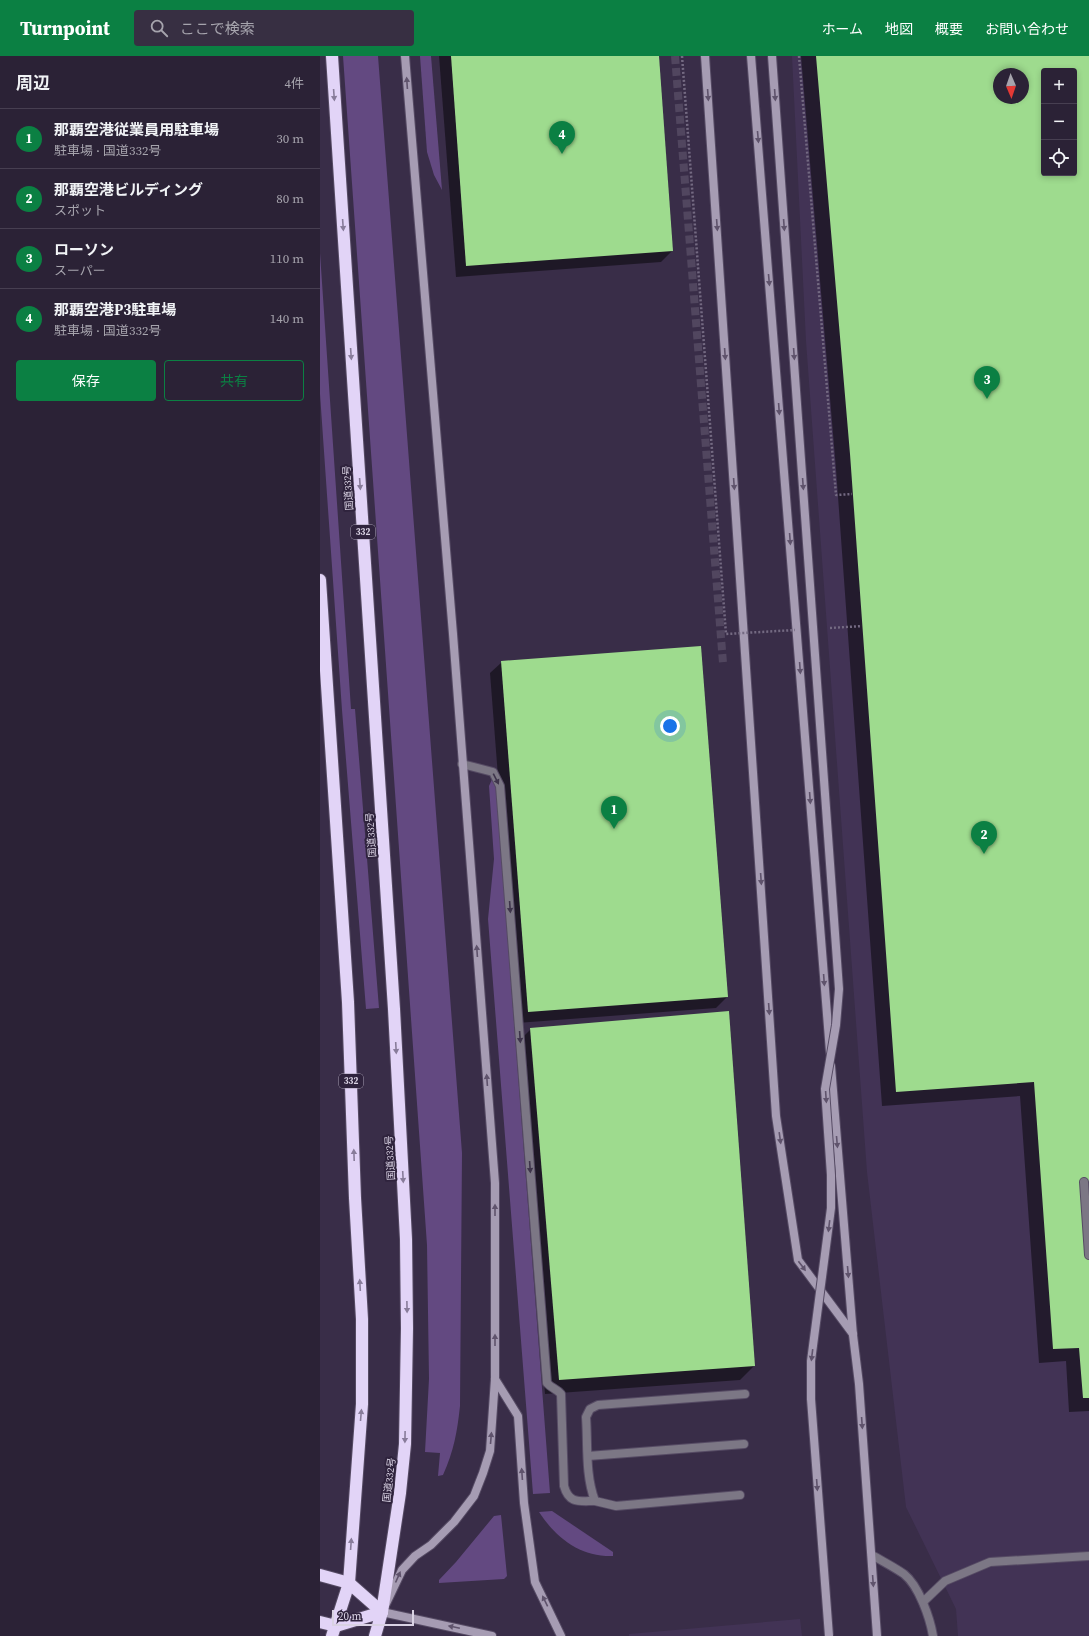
<!DOCTYPE html>
<html lang="ja">
<head>
<meta charset="utf-8">
<style>
  :root { --surface:#2b2236; --page:#372f42; --text:#f1f3f6; --muted:#a6a4ad; --line:#473f51; --accent:#0b8043 }
  body { margin:0; font-family:"Source Serif 4","Noto Sans JP",serif; background:var(--page); color:var(--text) }
  .controls { position:absolute; right:12px; top:12px; display:grid; overflow:hidden; border-radius:4px; box-shadow:0 2px 6px #0003 }
  .controls button { width:36px; height:36px; display:grid; place-items:center; padding:0; border:0; border-bottom:1px solid var(--line); background:var(--surface); color:var(--text); font:20px sans-serif }
  .compass { position:absolute; left:673px; top:12px; width:36px; height:36px; border-radius:50%; background:var(--surface); box-shadow:0 2px 6px #0003; rotate:178deg }
  .scale { position:absolute; left:12px; bottom:10px; width:82px; box-sizing:border-box; padding-left:4px; border:2px solid #d9d2e3; border-top:0; font-size:11px; line-height:14px; white-space:nowrap; color:#d9d2e3; -webkit-text-stroke:3px #2f233d; paint-order:stroke }
  .you { position:absolute; left:350px; top:670px; width:14px; height:14px; margin:-10px; border:3px solid #fff; border-radius:50%; background:#1a73e8; box-shadow:0 0 0 6px #1a73e833 }
  .badge { display:grid; place-items:center; width:26px; height:26px; border-radius:50%; background:var(--accent); color:#fff; font-size:13px; font-weight:700 }
  .pin { position:absolute; translate:-50% -33px; filter:drop-shadow(0 1px 2px #0008) }
  .pin::after { content:''; position:absolute; top:21px; width:14px; height:12px; background:inherit; clip-path:polygon(0 0,100% 0,50% 100%) }
  .list { margin:0; padding:0; list-style:none }
  h2 { display:flex; justify-content:space-between; align-items:center; height:52px; margin:0; padding:0 16px; font-size:17px }
  h2 small { font-size:13px; font-weight:400; color:var(--muted) }
  .list li { display:grid; grid-template-columns:26px 1fr auto; gap:12px; align-items:center; box-sizing:border-box; height:60px; padding:0 16px; border-top:1px solid var(--line) }
  .list b { display:block; font-size:15px; white-space:nowrap }
  .list p { margin:0; font-size:13px; white-space:nowrap; color:var(--muted) }
  .list em { font-size:13px; font-style:normal; color:var(--muted) }
  .actions { display:flex; gap:8px; padding:12px 16px }
  .actions a { flex:1; padding:9px 0; border:1px solid var(--accent); border-radius:4px; text-align:center; font-size:14px; color:var(--accent) }
  .actions .main { background:var(--accent); color:#fff }
  .icon { flex:none; width:22px; height:22px; fill:none; stroke:currentColor; stroke-width:2; stroke-linecap:round; stroke-linejoin:round }
  .map { position:relative; flex:none; width:769px; height:1580px; overflow:hidden }
  header { display:flex; align-items:center; gap:24px; box-sizing:border-box; height:56px; padding:0 20px; background:var(--accent); color:#fff }
  header strong { font-size:19px }
  nav { display:flex; gap:22px; margin-inline-start:auto; font-size:14px }
  .search { width:280px; height:36px; background:var(--page); display:flex; align-items:center; gap:10px; box-sizing:border-box; padding:0 14px; border-radius:4px; color:var(--muted); font-size:15px }
  main { display:flex }
  aside { flex:1; background:var(--surface) }
  .map>svg:first-child { display:block }
</style>
</head>
<body>
<header>
<strong>Turnpoint</strong>
<div class="search"><svg class="icon" aria-label="search" viewBox="0 0 24 24"><circle cx="10" cy="10" r="6"/><path d="M15 15l6 6"/></svg>ここで検索</div>
<nav><a>ホーム</a><a>地図</a><a>概要</a><a>お問い合わせ</a></nav>
</header>
<main>
<aside>
<h2>周辺<small>4件</small></h2>
<ul class="list">
<li><span class="badge">1</span><div><b>那覇空港従業員用駐車場</b><p>駐車場 · 国道332号</p></div><em>30 m</em></li>
<li><span class="badge">2</span><div><b>那覇空港ビルディング</b><p>スポット</p></div><em>80 m</em></li>
<li><span class="badge">3</span><div><b>ローソン</b><p>スーパー</p></div><em>110 m</em></li>
<li><span class="badge">4</span><div><b>那覇空港P3駐車場</b><p>駐車場 · 国道332号</p></div><em>140 m</em></li>
</ul>
<div class="actions"><a class="main">保存</a><a>共有</a></div>
</aside>
<div class="map">
<svg width="769" height="1580" viewBox="0 0 769 1580">
  <rect width="100%" height="100%" fill="#392d48"/>
  <!-- built -->
  <g fill="#423355" fill-rule="evenodd">
    <path d="M 472,0 L 769,0 L 769,1580 L 638,1580 L 636,1553 L 586,1451 L 547,1116 L 486,285 ZM 724,15 L 754,15 L 754,117 L 724,117 ZM 679,18 L 703,18 L 703,42 L 679,42 Z"/>
    <path d="M 480,1563 L 482,1580 L 309,1580 L 309,1578 Z"/>
  </g>
  <!-- green -->
  <g fill="#634981">
    <path d="M 23,0 L 58,0 L 142,1097 L 140,1350 C 137,1377 134,1394 123,1419 L 118,1420 L 120,1397 L 105,1396 L 109,1323 L 107,1189 Z"/>
    <path d="M 100,0 L 111,0 L 122,134 L 114,119 L 107,96 Z"/>
    <path d="M 0,197 L 31,653 L 35,653 L 59,952 L 46,953 L 22,654 L 0,338 Z"/>
    <path d="M 175,717 L 230,1437 L 213,1438 L 168,863 L 174,803 L 169,730 Z"/>
    <path d="M 232,1455 L 293,1496 L 293,1500 C 260,1501 236,1482 219,1456 Z"/>
    <path d="M 181,1459 L 187,1520 L 184,1523 L 119,1527 L 119,1524 L 136,1506 L 174,1460 Z"/>
  </g>
  <!-- shadow -->
  <g fill="#0007" fill-rule="evenodd">
    <path d="M 119,0 L 338,0 L 352,195 L 341,206 L 136,221 Z"/>
    <path d="M 481,0 L 769,0 L 769,1355 L 749,1356 L 746,1305 L 719,1307 L 700,1040 L 562,1050 L 516,413 ZM 724,15 L 754,15 L 754,117 L 724,117 ZM 679,18 L 703,18 L 703,42 L 679,42 Z"/>
    <path d="M 182,606 L 407,941 L 396,952 L 197,967 L 170,617 Z"/>
    <path d="M 211,973 L 434,1310 L 420,1324 L 225,1338 L 197,987 Z"/>
  </g>
  <!-- building -->
  <g fill="#9edb8e" fill-rule="evenodd">
    <path d="M 131,0 L 339,0 L 353,195 L 146,210 Z"/>
    <path d="M 496,0 L 769,0 L 769,1342 L 763,1342 L 759,1292 L 733,1293 L 714,1026 L 576,1036 L 530,398 ZM 724,15 L 754,15 L 754,117 L 724,117 ZM 679,18 L 703,18 L 703,42 L 679,42 Z"/>
    <path d="M 381,590 L 408,941 L 208,956 L 181,605 Z"/>
    <path d="M 409,955 L 435,1310 L 239,1324 L 210,972 Z"/>
  </g>
  <g fill="none" stroke-linecap="round" stroke-linejoin="round">
    <!-- street-tunnel -->
    <path stroke="#51465f" stroke-width="8" stroke-dasharray="8 4" stroke-linecap="butt" d="M 355,0 L 403,607"/>
    <!-- lane casing -->
    <g stroke="#564b64" stroke-width="10">
      <g id="lane">
        <path d="M 142,708 L 173,716 L 180,730 L 227,1327 C 231,1332 237,1333 241,1338 L 244,1430 C 249,1448 259,1445 275,1445"/>
        <path d="M 764,1126 L 769,1199"/>
        <path d="M 268,1400 L 424,1388"/>
        <path d="M 420,1439 L 296,1450 L 275,1445 C 265,1419 268,1388 266,1361 L 270,1353 L 278,1349 L 425,1338"/>
        <path d="M 552,1499 C 562,1505 574,1511 584,1518 C 599,1530 610,1562 613,1580"/>
        <path d="M 603,1546 L 625,1525 L 670,1506 L 769,1500"/>
      </g>
    </g>
    <!-- secondary casing -->
    <g stroke="#564b64" stroke-width="10">
      <g id="secondary">
        <path d="M 85,0 L 133,578 L 175,1127 L 175,1323 L 170,1395 L 163,1417 L 154,1440 L 134,1466 L 111,1489 L 95,1500 L 82,1514 L 62,1556 L 172,1580"/>
        <path d="M 385,0 L 456,1060 L 478,1204 L 533,1278"/>
        <path d="M 431,0 L 510,996"/>
        <path d="M 511,1010 L 533,1279 L 539,1328 L 557,1580"/>
        <path d="M 175,1323 L 198,1360 L 204,1447 L 215,1526 L 241,1580"/>
      </g>
    </g>
    <!-- highway casing -->
    <g stroke="#564b64" stroke-width="14">
      <g id="highway">
        <path d="M 12,0 L 74,953 L 86,1183 L 87,1272 L 85,1388 L 80,1437 L 62,1556 L 55,1580"/>
        <path d="M 0,524 L 28,946 L 35,1142 L 42,1263 L 42,1348 L 29,1527 L 12,1580"/>
        <path d="M 0,1519 L 29,1527 L 62,1556"/>
        <path d="M 0,1566 L 16,1570 L 62,1556"/>
      </g>
    </g>
    <!-- path -->
    <path stroke="#746a82" stroke-width="2.5" stroke-dasharray="2 2" stroke-linecap="butt" d="M 479,0 L 516,439 L 532,438"/>
    <!-- lane -->
    <use href="#lane" stroke="#7c7785" stroke-width="8"/>
    <!-- secondary -->
    <use href="#secondary" stroke="#a69cb3" stroke-width="8"/>
    <!-- highway -->
    <use href="#highway" stroke="#e2d4f7" stroke-width="12"/>
    <!-- secondary-bridge casing -->
    <g stroke="#564b64" stroke-width="10" stroke-linecap="butt">
      <path id="secondary-bridge" d="M 452,0 L 519,933 L 516,969 L 505,1033 L 511,1119 L 511,1152 L 491,1305 L 491,1343 L 509,1580"/>
    </g>
    <!-- path-bridge -->
    <g stroke="#746a82" stroke-width="2.5" stroke-dasharray="2 2" stroke-linecap="butt">
      <path d="M 362,0 L 406,578 L 475,574"/>
      <path d="M 510,572 L 542,570"/>
    </g>
    <!-- secondary-bridge -->
    <use href="#secondary-bridge" stroke="#a69cb3" stroke-width="8"/>
  </g>
  <!-- one-way arrows -->
  <defs><path id="oneway-solid" d="M-6-.8H1V-3.2L6.5 0L1 3.2V.8H-6Z"/></defs>
  <g fill="#5f536c">
    <use href="#oneway-solid" transform="translate(87 27) rotate(-94)"/>
    <use href="#oneway-solid" transform="translate(388 39) rotate(86)"/>
    <use href="#oneway-solid" transform="translate(455 39) rotate(86)"/>
    <use href="#oneway-solid" transform="translate(438 81) rotate(85)"/>
    <use href="#oneway-solid" transform="translate(397 169) rotate(86)"/>
    <use href="#oneway-solid" transform="translate(464 169) rotate(86)"/>
    <use href="#oneway-solid" transform="translate(449 224) rotate(85)"/>
    <use href="#oneway-solid" transform="translate(405 298) rotate(86)"/>
    <use href="#oneway-solid" transform="translate(474 298) rotate(86)"/>
    <use href="#oneway-solid" transform="translate(459 353) rotate(86)"/>
    <use href="#oneway-solid" transform="translate(414 428) rotate(86)"/>
    <use href="#oneway-solid" transform="translate(483 428) rotate(86)"/>
    <use href="#oneway-solid" transform="translate(470 483) rotate(86)"/>
    <use href="#oneway-solid" transform="translate(480 612) rotate(86)"/>
    <use href="#oneway-solid" transform="translate(490 742) rotate(86)"/>
    <use href="#oneway-solid" transform="translate(441 823) rotate(86)"/>
    <use href="#oneway-solid" transform="translate(157 895) rotate(-94)"/>
    <use href="#oneway-solid" transform="translate(504 924) rotate(86)"/>
    <use href="#oneway-solid" transform="translate(449 953) rotate(86)"/>
    <use href="#oneway-solid" transform="translate(167 1024) rotate(-94)"/>
    <use href="#oneway-solid" transform="translate(506 1041) rotate(86)"/>
    <use href="#oneway-solid" transform="translate(460 1082) rotate(82)"/>
    <use href="#oneway-solid" transform="translate(517 1086) rotate(85)"/>
    <use href="#oneway-solid" transform="translate(175 1154) rotate(-90)"/>
    <use href="#oneway-solid" transform="translate(509 1170) rotate(97)"/>
    <use href="#oneway-solid" transform="translate(482 1210) rotate(53)"/>
    <use href="#oneway-solid" transform="translate(528 1216) rotate(85)"/>
    <use href="#oneway-solid" transform="translate(175 1284) rotate(-90)"/>
    <use href="#oneway-solid" transform="translate(492 1299) rotate(97)"/>
    <use href="#oneway-solid" transform="translate(542 1367) rotate(86)"/>
    <use href="#oneway-solid" transform="translate(171 1382) rotate(-85)"/>
    <use href="#oneway-solid" transform="translate(202 1418) rotate(-94)"/>
    <use href="#oneway-solid" transform="translate(497 1429) rotate(86)"/>
    <use href="#oneway-solid" transform="translate(78 1521) rotate(-66)"/>
    <use href="#oneway-solid" transform="translate(553 1525) rotate(86)"/>
    <use href="#oneway-solid" transform="translate(225 1545) rotate(-116)"/>
    <use href="#oneway-solid" transform="translate(134 1571) rotate(-168)"/>
  </g>
  <g fill="#887c9a">
    <use href="#oneway-solid" transform="translate(14 39) rotate(86)"/>
    <use href="#oneway-solid" transform="translate(23 169) rotate(86)"/>
    <use href="#oneway-solid" transform="translate(31 298) rotate(86)"/>
    <use href="#oneway-solid" transform="translate(40 428) rotate(86)"/>
    <use href="#oneway-solid" transform="translate(76 992) rotate(87)"/>
    <use href="#oneway-solid" transform="translate(34 1099) rotate(-92)"/>
    <use href="#oneway-solid" transform="translate(83 1121) rotate(87)"/>
    <use href="#oneway-solid" transform="translate(40 1229) rotate(-93)"/>
    <use href="#oneway-solid" transform="translate(87 1251) rotate(89)"/>
    <use href="#oneway-solid" transform="translate(41 1359) rotate(-85)"/>
    <use href="#oneway-solid" transform="translate(85 1381) rotate(91)"/>
    <use href="#oneway-solid" transform="translate(31 1488) rotate(-86)"/>
  </g>
  <g fill="#3e344b">
    <use href="#oneway-solid" transform="translate(176 723) rotate(63)"/>
    <use href="#oneway-solid" transform="translate(190 851) rotate(86)"/>
    <use href="#oneway-solid" transform="translate(200 981) rotate(86)"/>
    <use href="#oneway-solid" transform="translate(210 1111) rotate(86)"/>
  </g>
  <g text-anchor="middle" dominant-baseline="central" stroke-width="4" stroke-linejoin="round" paint-order="stroke">
    <!-- shield labels -->
    <g fill="#2f233d" stroke="#a69eb1" stroke-width="1">
      <rect x="31" y="469" width="24" height="14" rx="3"/>
      <rect x="19" y="1018" width="24" height="14" rx="3"/>
    </g>
    <g font-size="9" font-weight="bold" fill="#d9d2e3">
      <text x="43" y="476">332</text>
      <text x="31" y="1025">332</text>
    </g>
    <!-- street labels -->
    <g font-size="10" fill="#d9d2e3" stroke="#2f233d">
      <text transform="translate(28 432) rotate(-94)">国道332号</text>
      <text transform="translate(51 779) rotate(-94)">国道332号</text>
      <text transform="translate(70 1102) rotate(-93)">国道332号</text>
      <text transform="translate(69 1424) rotate(-83)">国道332号</text>
    </g>
  </g>
</svg>
<div class="controls">
<button>+</button>
<button>−</button>
<button><svg class="icon" aria-label="locate" viewBox="0 0 24 24"><circle cx="12" cy="12" r="6"/><path d="M12 2v4M12 18v4M2 12h4M18 12h4"/></svg></button>
</div>
<svg class="compass" viewBox="-18 -18 36 36"><path d="M0-13l5 13h-10z" fill="#e53935"/><path d="M0 13l5-13h-10z" fill="#a6a4ad"/></svg>
<div class="scale">20 m</div>
<div class="you"></div>
<div class="pin badge" style="left:294px;top:773px">1</div>
<div class="pin badge" style="left:664px;top:798px">2</div>
<div class="pin badge" style="left:667px;top:343px">3</div>
<div class="pin badge" style="left:242px;top:98px">4</div>
</div>
</main>
</body>
</html>
